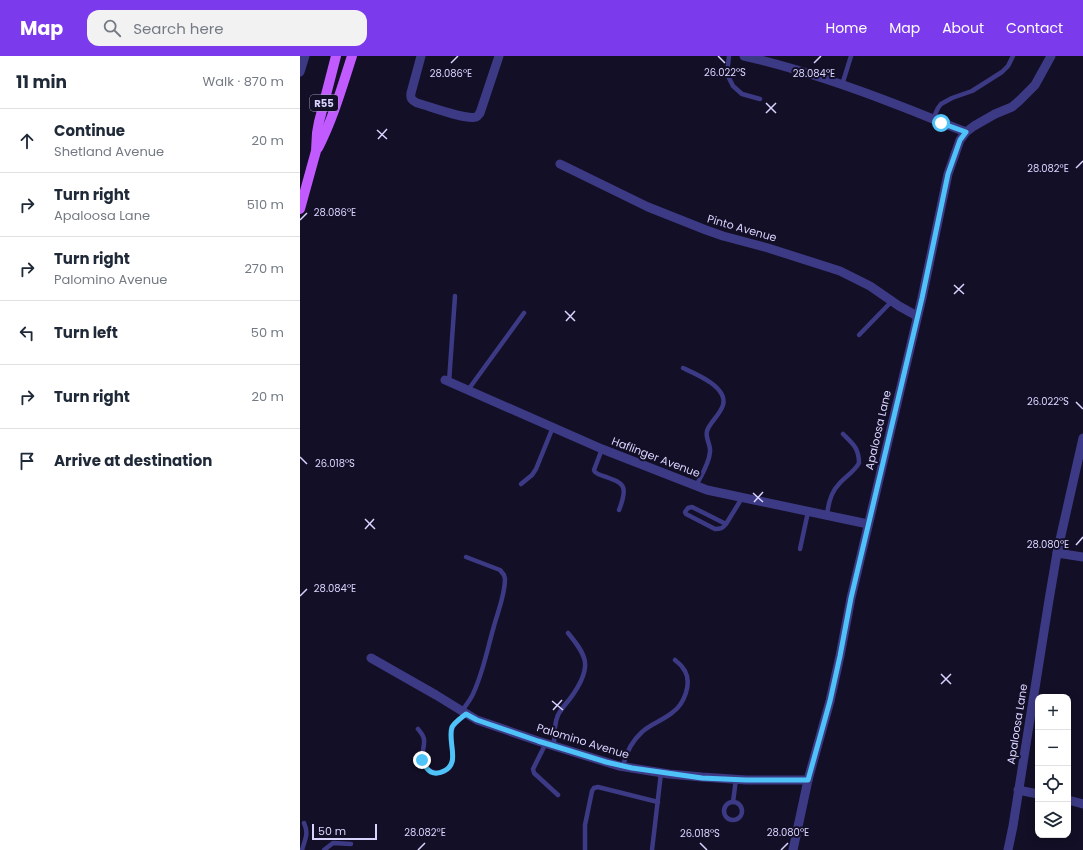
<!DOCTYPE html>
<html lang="en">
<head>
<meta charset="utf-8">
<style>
  :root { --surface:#fff; --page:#f2f2f3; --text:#1f2937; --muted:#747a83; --line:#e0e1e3; --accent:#7c3aed }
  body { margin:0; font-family:Poppins,sans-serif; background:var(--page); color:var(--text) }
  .controls { position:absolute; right:12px; bottom:12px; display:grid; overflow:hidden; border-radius:8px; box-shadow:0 2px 10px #0003 }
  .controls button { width:36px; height:36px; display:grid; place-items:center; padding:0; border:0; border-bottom:1px solid var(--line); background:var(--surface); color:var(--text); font:20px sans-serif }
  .scale { position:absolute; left:12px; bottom:10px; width:65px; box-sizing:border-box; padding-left:4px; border:2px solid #d9d4ff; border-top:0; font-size:11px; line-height:14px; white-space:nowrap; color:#d9d4ff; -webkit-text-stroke:3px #130f26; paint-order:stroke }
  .stop { position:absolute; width:12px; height:12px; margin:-9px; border:3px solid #4fc3f7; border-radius:50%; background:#fff }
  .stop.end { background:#4fc3f7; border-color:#fff; box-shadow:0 1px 4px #0008 }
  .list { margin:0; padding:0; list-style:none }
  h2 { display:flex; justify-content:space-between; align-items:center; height:52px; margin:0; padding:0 16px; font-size:17px }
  h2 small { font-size:13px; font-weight:400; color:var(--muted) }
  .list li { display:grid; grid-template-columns:26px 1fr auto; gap:12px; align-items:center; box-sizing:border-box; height:64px; padding:0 16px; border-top:1px solid var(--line) }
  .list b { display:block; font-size:15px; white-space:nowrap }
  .list p { margin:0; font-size:13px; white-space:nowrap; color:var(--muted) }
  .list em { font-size:13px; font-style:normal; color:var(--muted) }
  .icon { flex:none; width:22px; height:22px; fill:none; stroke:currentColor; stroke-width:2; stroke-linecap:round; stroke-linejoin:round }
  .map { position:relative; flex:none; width:783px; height:794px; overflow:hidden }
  header { display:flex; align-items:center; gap:24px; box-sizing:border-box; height:56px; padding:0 20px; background:var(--accent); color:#fff }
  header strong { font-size:19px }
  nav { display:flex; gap:22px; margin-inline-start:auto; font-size:14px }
  .search { width:280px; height:36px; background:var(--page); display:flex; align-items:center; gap:10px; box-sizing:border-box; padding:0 14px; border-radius:12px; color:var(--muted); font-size:15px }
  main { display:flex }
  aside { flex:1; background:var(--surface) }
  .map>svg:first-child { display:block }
</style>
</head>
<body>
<header>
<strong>Map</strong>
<div class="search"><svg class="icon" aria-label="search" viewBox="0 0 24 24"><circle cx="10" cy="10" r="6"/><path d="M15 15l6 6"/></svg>Search here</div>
<nav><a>Home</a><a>Map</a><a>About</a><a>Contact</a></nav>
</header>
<main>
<aside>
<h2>11 min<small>Walk · 870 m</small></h2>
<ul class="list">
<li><svg class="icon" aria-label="ahead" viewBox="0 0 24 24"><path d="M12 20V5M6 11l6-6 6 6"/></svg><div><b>Continue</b><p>Shetland Avenue</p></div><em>20 m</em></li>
<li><svg class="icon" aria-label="right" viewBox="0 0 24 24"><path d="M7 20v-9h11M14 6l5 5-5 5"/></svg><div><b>Turn right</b><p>Apaloosa Lane</p></div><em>510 m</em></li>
<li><svg class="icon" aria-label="right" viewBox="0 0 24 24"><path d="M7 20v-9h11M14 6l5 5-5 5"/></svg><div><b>Turn right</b><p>Palomino Avenue</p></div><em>270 m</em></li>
<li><svg class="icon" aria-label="left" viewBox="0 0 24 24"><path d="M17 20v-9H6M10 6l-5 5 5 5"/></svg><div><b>Turn left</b></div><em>50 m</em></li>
<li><svg class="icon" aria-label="right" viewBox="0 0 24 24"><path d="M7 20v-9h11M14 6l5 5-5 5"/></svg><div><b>Turn right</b></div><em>20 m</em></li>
<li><svg class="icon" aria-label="arrive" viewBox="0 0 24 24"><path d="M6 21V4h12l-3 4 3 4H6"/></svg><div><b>Arrive at destination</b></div></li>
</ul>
</aside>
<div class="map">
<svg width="783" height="794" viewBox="0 0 783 794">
  <rect width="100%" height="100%" fill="#130f26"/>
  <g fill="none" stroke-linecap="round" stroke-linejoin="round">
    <!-- service -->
    <g stroke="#3d3a85" stroke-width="4.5">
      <path d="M 429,0 L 427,18 L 433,30 L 442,38 L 460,43"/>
      <path d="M 542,29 L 551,0"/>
      <path d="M 633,63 L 638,52 L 641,48 L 652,42 L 672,35 L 702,16 L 708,10 L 713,0"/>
      <path d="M 559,279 L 592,245"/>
      <path d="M 383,312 C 396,318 428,331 423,349 C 420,359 410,366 407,375 C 405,382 411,389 410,396 C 409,408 401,420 396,430"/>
      <path d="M 149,326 L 155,240"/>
      <path d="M 168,334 L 224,257"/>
      <path d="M 302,393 L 294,414 L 295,416 L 298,418 C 322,427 330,426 319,454"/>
      <path d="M 221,428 L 232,419 L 236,413 L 253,371"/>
      <path d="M 527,460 C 528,448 531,436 539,428 C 546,420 554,416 559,407 C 559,392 553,388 543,378"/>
      <path d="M 426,468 L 392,451 L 388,452 L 385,456 L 386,458 L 415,473 C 421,473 423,472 426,468 L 442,442"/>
      <path d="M 500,493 L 508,456"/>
      <path d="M 162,655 C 165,650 169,646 172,640 C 183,618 187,594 194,570 C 198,555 205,539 205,523 L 204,519 L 200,514 L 166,501"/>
      <path d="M 118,673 C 121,677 124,680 124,684 C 125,693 119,700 124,709 C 126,712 129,715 133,716 C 137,718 141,717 145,715 C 161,706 146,684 153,671 C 155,666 162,662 166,658"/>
      <path d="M 246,687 L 233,713 L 234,717 L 258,739"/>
      <path d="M 254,690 C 254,680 254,668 258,659 C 262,651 269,645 274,637 C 292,610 287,600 268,577"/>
      <path d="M 323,710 C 326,696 331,686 342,676 C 350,668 364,664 373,656 C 384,648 392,628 385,615 C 382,610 379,607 375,604"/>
      <path d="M 433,746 L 436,723"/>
      <circle cx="433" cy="755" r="9"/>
      <path d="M 2,794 C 5,783 9,778 4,767"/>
      <path d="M 24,794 L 33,787 L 51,788"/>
      <path d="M 285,794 L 285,769 L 292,735 L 294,732 L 298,731 L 358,746"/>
      <path d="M 352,794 L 361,717"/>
    </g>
    <!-- minor -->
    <g stroke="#3d3a85" stroke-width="9">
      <path d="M 121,0 L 111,37 C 110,43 112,44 117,47 C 129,50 165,64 176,61 C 178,60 178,59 180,57 L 199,0"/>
      <path d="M 444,0 C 496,12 546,29 595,48 C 619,57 642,67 666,76"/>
      <path d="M 0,16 L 5,0"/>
      <path d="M 260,108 L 348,151 L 406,174 L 423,180 L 468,192 L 540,215 L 570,230 L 599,250 L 617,260"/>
      <path d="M 145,324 L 302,393 L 407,434 L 568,468"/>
      <path d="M 757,497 L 783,501"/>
      <path d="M 71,602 L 136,639 L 162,655 L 177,664 L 238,685 L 319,710 L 369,718 L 402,721 L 446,724 L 508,724"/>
      <path d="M 718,734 L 738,738"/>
      <path d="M 768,744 L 783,748"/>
      <path d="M 493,794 L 508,724 L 530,645 L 540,600 L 551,542 L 622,242 L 648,118 L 660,84 L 666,76 L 674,70 L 695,58 L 712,51 L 719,45 L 735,29 L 751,0"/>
      <path d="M 708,794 L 713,770 L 749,544 L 757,497 L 783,382"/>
    </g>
    <!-- primary -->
    <g stroke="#c25bff" stroke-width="10">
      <path d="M 18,92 C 33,63 42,31 52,0"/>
      <path d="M 0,153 L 16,95 L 17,77 L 19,66 L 36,0"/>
    </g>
  </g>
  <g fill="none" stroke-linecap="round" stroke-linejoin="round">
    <!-- route -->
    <path stroke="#4fc3f7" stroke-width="5" d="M 122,704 C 124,709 126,713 131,716 C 135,718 140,717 144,715 C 161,707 147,685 152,671 C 155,666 161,662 166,658 L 177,664 L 238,685 L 306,706 L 332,712 L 402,722 L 446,724 L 508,724 L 530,645 L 540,600 L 551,542 L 622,242 L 648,118 L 660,84 L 666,76 L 641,67"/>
  </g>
  <!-- ticks -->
  <path fill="none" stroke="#d9d4ff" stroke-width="1.5" d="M 418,0 L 425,7M 151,7 L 158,0M 514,7 L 521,0M 466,47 L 476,57M 466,57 L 476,47M 77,74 L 87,83M 78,83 L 87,73M 776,112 L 783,105M 0,164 L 7,157M 654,229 L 664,238M 654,238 L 664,228M 265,255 L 275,265M 266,265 L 275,255M 776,346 L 783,353M 0,401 L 7,408M 453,437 L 463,446M 454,446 L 463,436M 65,463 L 75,473M 65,473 L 74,463M 776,489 L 783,481M 0,540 L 7,533M 641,618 L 651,628M 641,628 L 651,618M 252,645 L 263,654M 253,654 L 262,644M 400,787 L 407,794M 118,794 L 125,787M 481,794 L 488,787"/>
  <g text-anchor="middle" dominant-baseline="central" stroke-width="4" stroke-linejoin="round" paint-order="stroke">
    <!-- shield labels -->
    <rect fill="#130f26" stroke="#9e99be" stroke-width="1" x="10" y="39" width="28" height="16" rx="3"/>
    <g font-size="10" font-weight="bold" fill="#d9d4ff">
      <text x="24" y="47">R55</text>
    </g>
    <!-- street labels -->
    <g font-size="11" fill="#d9d4ff" stroke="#130f26">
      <text transform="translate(442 172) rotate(16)">Pinto Avenue</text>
      <text transform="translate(578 374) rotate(-77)">Apaloosa Lane</text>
      <text transform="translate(356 401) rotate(21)">Haflinger Avenue</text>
      <text transform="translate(717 668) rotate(-81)">Apaloosa Lane</text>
      <text transform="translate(283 685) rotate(17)">Palomino Avenue</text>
    </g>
  </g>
  <g font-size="10" text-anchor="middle" fill="#d9d4ff" stroke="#130f26" stroke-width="4" stroke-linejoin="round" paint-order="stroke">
    <text x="425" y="20">26.022°S</text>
    <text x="151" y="21">28.086°E</text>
    <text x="514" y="21">28.084°E</text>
    <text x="748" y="116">28.082°E</text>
    <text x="35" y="160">28.086°E</text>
    <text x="748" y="349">26.022°S</text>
    <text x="35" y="411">26.018°S</text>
    <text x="748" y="492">28.080°E</text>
    <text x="35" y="536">28.084°E</text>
    <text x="125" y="780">28.082°E</text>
    <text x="488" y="780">28.080°E</text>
    <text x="400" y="781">26.018°S</text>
  </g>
</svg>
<div class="controls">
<button>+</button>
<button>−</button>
<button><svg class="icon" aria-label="locate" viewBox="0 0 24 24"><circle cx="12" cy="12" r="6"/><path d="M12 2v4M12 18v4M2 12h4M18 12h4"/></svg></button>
<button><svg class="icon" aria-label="layers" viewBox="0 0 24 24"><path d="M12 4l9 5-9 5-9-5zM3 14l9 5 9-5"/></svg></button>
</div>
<div class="scale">50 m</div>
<div class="stop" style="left:641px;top:67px"></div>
<div class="stop end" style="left:122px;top:704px"></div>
</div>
</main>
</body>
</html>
